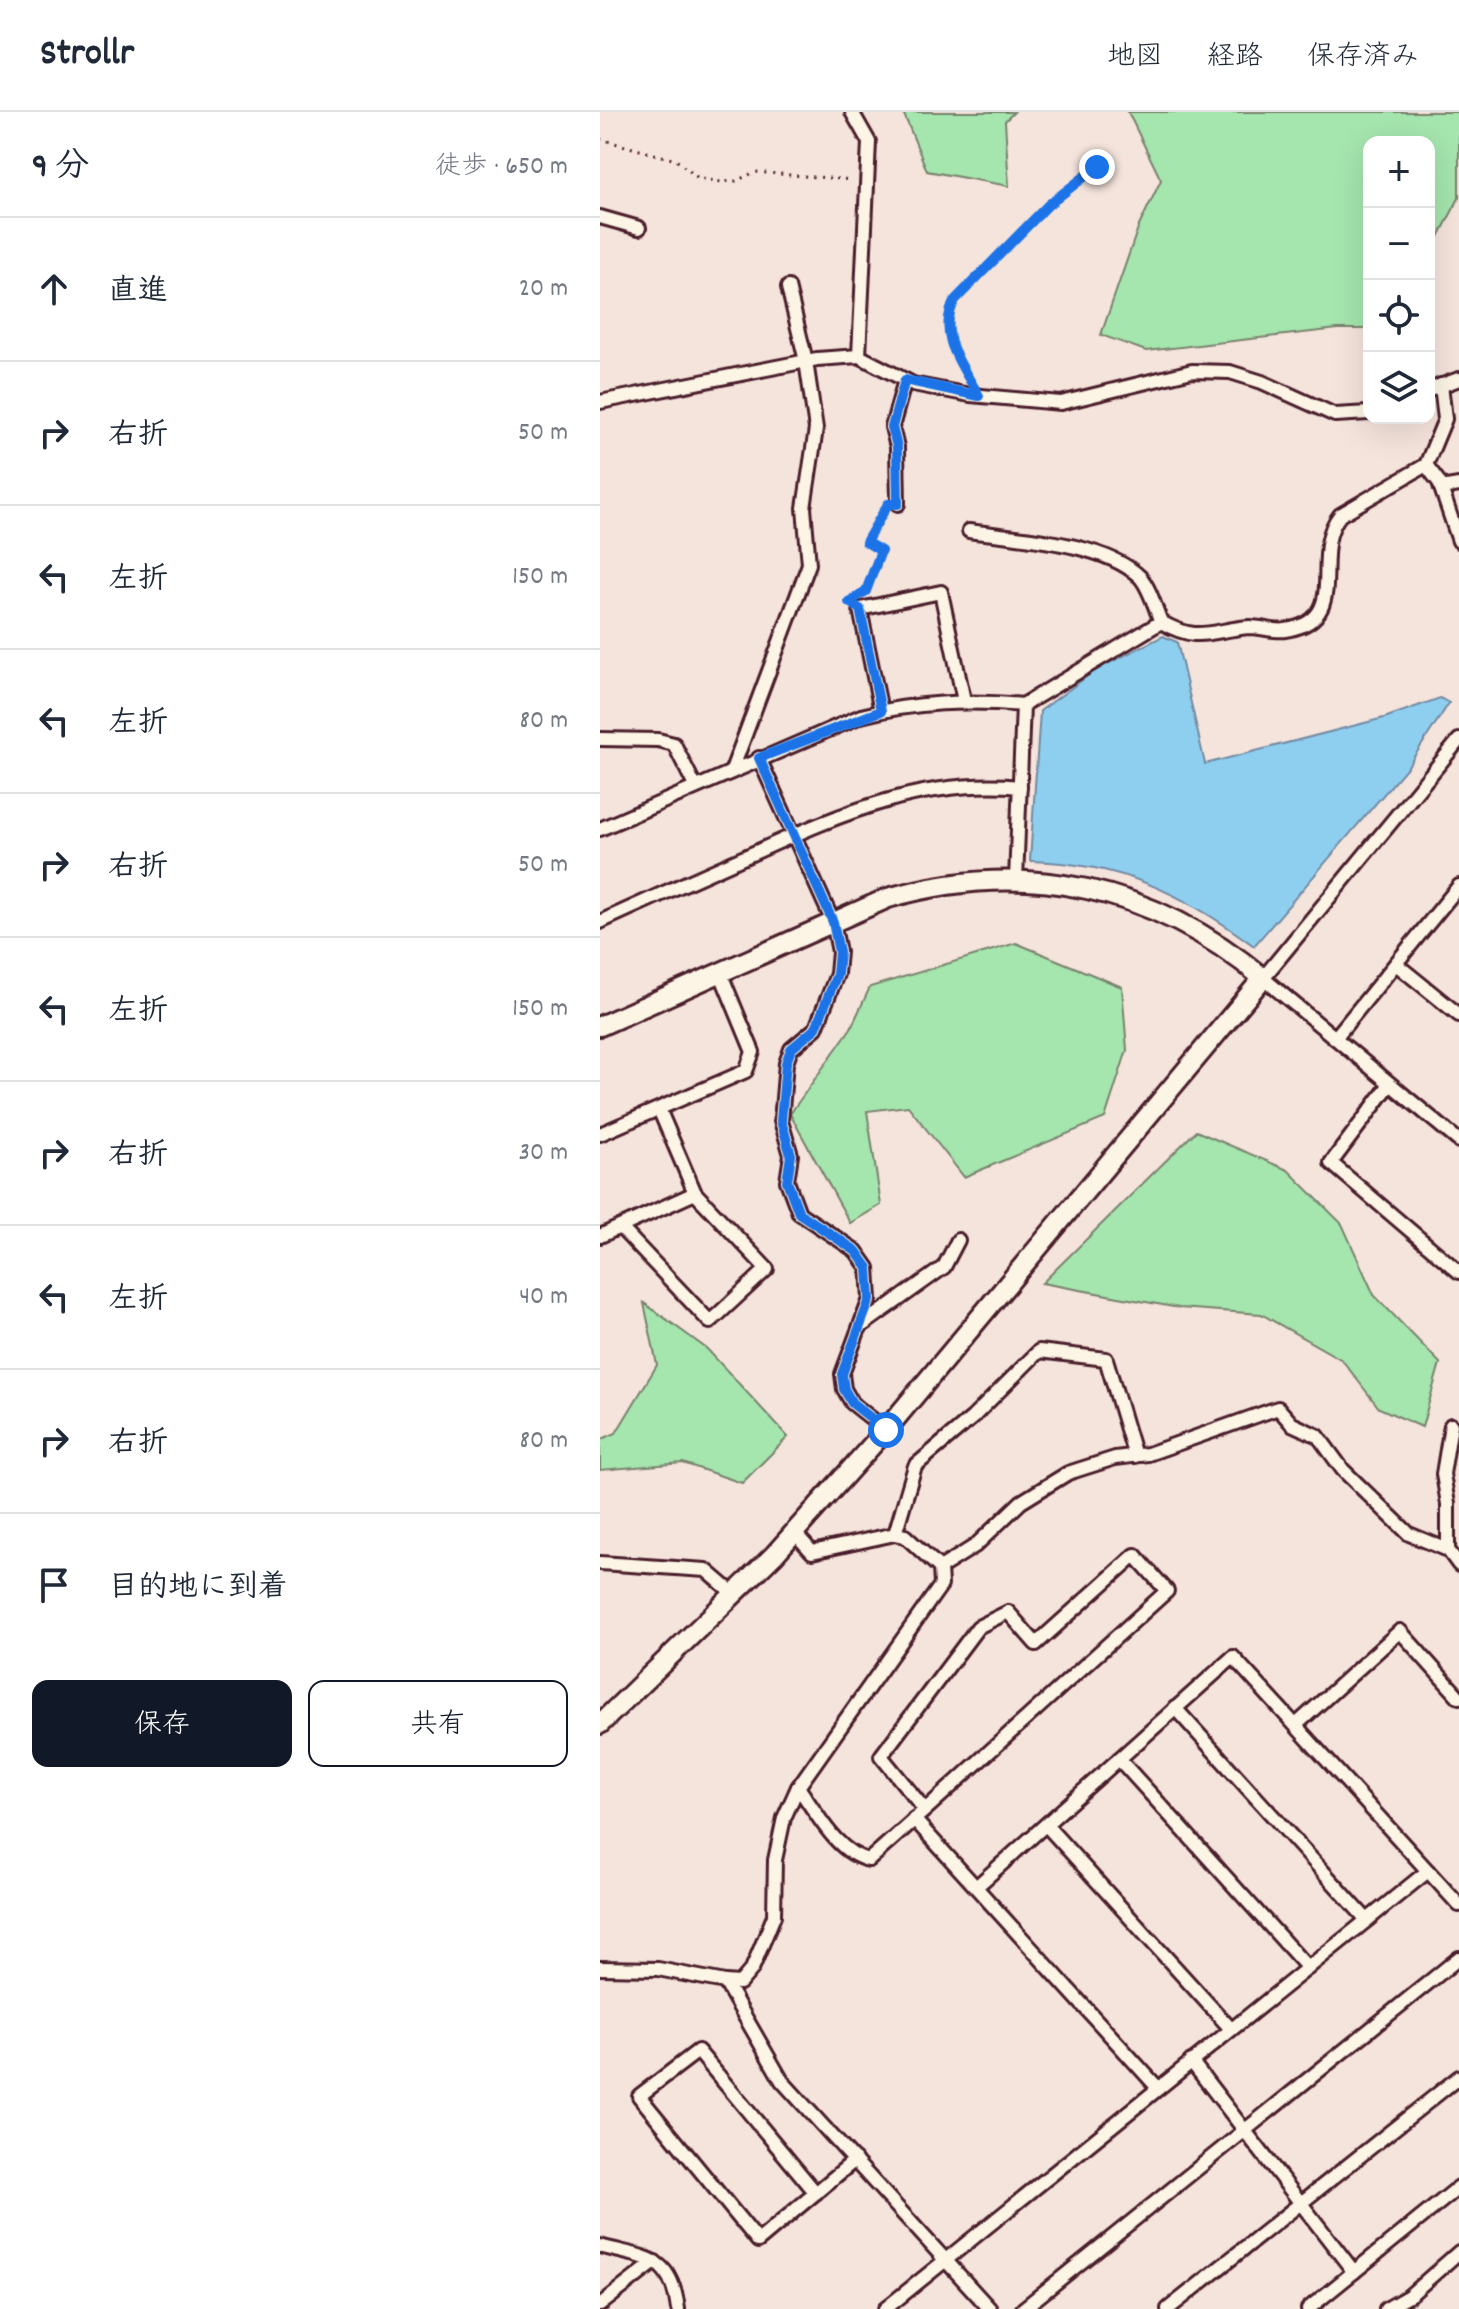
<!DOCTYPE html>
<html lang="ja">
<head>
<meta charset="utf-8">
<style>
  :root { --surface:#fff; --page:#f2f2f3; --text:#1f2937; --muted:#747a83; --line:#e0e1e3; --accent:#111827 }
  body { margin:0; font-family:Dekko,"Klee One",sans-serif; background:var(--page); color:var(--text) }
  .controls { position:absolute; right:24px; top:24px; display:grid; overflow:hidden; border-radius:16px; box-shadow:0 8px 32px #0002 }
  .controls button { width:72px; height:72px; display:grid; place-items:center; padding:0; border:0; border-bottom:2px solid var(--line); background:var(--surface); color:var(--text); font:40px sans-serif }
  .stop { position:absolute; width:24px; height:24px; margin:-18px; border:6px solid #1a73e8; border-radius:50%; background:#fff }
  .stop.end { background:#1a73e8; border-color:#fff; box-shadow:0 2px 8px #0008 }
  .list { margin:0; padding:0; list-style:none }
  h2 { display:flex; justify-content:space-between; align-items:center; height:104px; margin:0; padding:0 32px; font-size:34px }
  h2 small { font-size:26px; font-weight:400; color:var(--muted) }
  .list li { display:grid; grid-template-columns:52px 1fr auto; gap:24px; align-items:center; box-sizing:border-box; height:144px; padding:0 32px; border-top:2px solid var(--line) }
  .list b { display:block; font-size:30px; white-space:nowrap }
  .list em { font-size:26px; font-style:normal; color:var(--muted) }
  .actions { display:flex; gap:16px; padding:24px 32px }
  .actions a { flex:1; padding:18px 0; border:2px solid var(--accent); border-radius:16px; text-align:center; font-size:28px; color:var(--accent) }
  .actions .main { background:var(--accent); color:#fff }
  .icon { flex:none; width:44px; height:44px; fill:none; stroke:currentColor; stroke-width:2; stroke-linecap:round; stroke-linejoin:round }
  .map { position:relative; flex:none; width:859px; height:2197px; overflow:hidden }
  header { display:flex; align-items:center; gap:48px; box-sizing:border-box; height:112px; padding:0 40px; background:var(--surface); border-bottom:2px solid var(--line) }
  header strong { font-size:38px }
  nav { display:flex; gap:44px; margin-inline-start:auto; font-size:28px }
  main { display:flex }
  aside { flex:1; background:var(--surface) }
  .map>svg:first-child { display:block }
</style>
</head>
<body>
<header>
<strong>Strollr</strong>
<nav><a>地図</a><a>経路</a><a>保存済み</a></nav>
</header>
<main>
<aside>
<h2>9 分<small>徒歩 · 650 m</small></h2>
<ul class="list">
<li><svg class="icon" aria-label="ahead" viewBox="0 0 24 24"><path d="M12 20V5M6 11l6-6 6 6"/></svg><div><b>直進</b></div><em>20 m</em></li>
<li><svg class="icon" aria-label="right" viewBox="0 0 24 24"><path d="M7 20v-9h11M14 6l5 5-5 5"/></svg><div><b>右折</b></div><em>50 m</em></li>
<li><svg class="icon" aria-label="left" viewBox="0 0 24 24"><path d="M17 20v-9H6M10 6l-5 5 5 5"/></svg><div><b>左折</b></div><em>150 m</em></li>
<li><svg class="icon" aria-label="left" viewBox="0 0 24 24"><path d="M17 20v-9H6M10 6l-5 5 5 5"/></svg><div><b>左折</b></div><em>80 m</em></li>
<li><svg class="icon" aria-label="right" viewBox="0 0 24 24"><path d="M7 20v-9h11M14 6l5 5-5 5"/></svg><div><b>右折</b></div><em>50 m</em></li>
<li><svg class="icon" aria-label="left" viewBox="0 0 24 24"><path d="M17 20v-9H6M10 6l-5 5 5 5"/></svg><div><b>左折</b></div><em>150 m</em></li>
<li><svg class="icon" aria-label="right" viewBox="0 0 24 24"><path d="M7 20v-9h11M14 6l5 5-5 5"/></svg><div><b>右折</b></div><em>30 m</em></li>
<li><svg class="icon" aria-label="left" viewBox="0 0 24 24"><path d="M17 20v-9H6M10 6l-5 5 5 5"/></svg><div><b>左折</b></div><em>40 m</em></li>
<li><svg class="icon" aria-label="right" viewBox="0 0 24 24"><path d="M7 20v-9h11M14 6l5 5-5 5"/></svg><div><b>右折</b></div><em>80 m</em></li>
<li><svg class="icon" aria-label="arrive" viewBox="0 0 24 24"><path d="M6 21V4h12l-3 4 3 4H6"/></svg><div><b>目的地に到着</b></div></li>
</ul>
<div class="actions"><a class="main">保存</a><a>共有</a></div>
</aside>
<div class="map">
<svg width="859" height="2197" viewBox="0 0 859 2197">
  <rect width="100%" height="100%" fill="#f5e4dc"/>
  <filter id="ink" filterUnits="userSpaceOnUse"><feTurbulence type="fractalNoise" baseFrequency=".0125" numOctaves="2"/><feDisplacementMap in="SourceGraphic" scale="16" xChannelSelector="R" yChannelSelector="G"/><feConvolveMatrix kernelMatrix="1 2 1 2 8 2 1 2 1" color-interpolation-filters="sRGB"/></filter>
  <g filter="url(#ink)">
    <!-- green -->
    <g fill="#a5e5ae" stroke="#78826c" stroke-width="2">
      <path d="M 303,0 L 414,0 L 405,9 L 409,74 L 327,59 Z"/>
      <path d="M 528,0 L 859,0 L 859,86 L 829,144 L 829,30 L 769,30 L 769,217 L 738,217 L 546,239 L 501,223 L 538,116 L 561,68 Z"/>
      <path d="M 416,831 L 522,875 L 527,938 L 505,1006 L 364,1065 L 308,994 L 267,999 L 281,1093 L 250,1111 L 190,1002 L 251,916 L 270,875 Z"/>
      <path d="M 596,1019 L 688,1058 L 742,1112 L 774,1183 L 840,1251 L 822,1315 L 779,1296 L 742,1248 L 661,1202 L 579,1196 L 442,1171 Z"/>
      <path d="M 44,1191 L 107,1237 L 188,1325 L 142,1371 L 83,1351 L 0,1358 L 0,1328 L 16,1321 L 57,1253 Z"/>
    </g>
    <!-- water -->
    <path fill="#8ecff0" stroke="#7389a1" stroke-width="2" d="M 563,524 L 577,530 L 605,652 L 784,606 L 840,586 L 849,591 L 808,654 L 654,834 C 583,781 520,751 430,749 L 440,599 L 497,557 Z"/>
    <g fill="none" stroke-linecap="round" stroke-linejoin="round">
      <!-- street casing -->
      <g stroke="#4a1f2b" stroke-width="18">
        <g id="street">
          <path d="M 252,0 L 269,30 L 259,244"/>
          <path d="M 0,105 L 39,116"/>
          <path d="M 841,273 L 845,307 L 826,353 L 839,370 L 859,429"/>
          <path d="M 829,278 L 859,267"/>
          <path d="M 0,290 L 217,247 L 259,244 L 313,272 L 370,283 L 461,291 L 592,259 L 630,260 L 662,270 L 735,303 L 769,301"/>
          <path d="M 841,376 L 859,373"/>
          <path d="M 298,392 L 297,335 L 292,315 L 305,268"/>
          <path d="M 369,419 C 418,426 504,430 540,465 C 550,476 555,496 561,510"/>
          <path d="M 281,599 L 260,497 L 341,480 L 364,589"/>
          <path d="M 0,627 L 58,628 L 74,632 L 95,674"/>
          <path d="M 859,628 L 663,866 L 859,1029"/>
          <path d="M 159,646 L 233,810 L 239,840 L 237,862 L 216,916 L 191,937 L 186,951 L 181,1009 L 191,1043 L 187,1069 L 199,1101 L 256,1139 L 268,1156 L 270,1187 L 242,1262 L 244,1277 L 252,1291 L 286,1318"/>
          <path d="M 132,658 L 209,452 L 204,396 L 216,317 L 206,249 L 188,175"/>
          <path d="M 0,717 L 261,604 C 316,590 367,588 423,593"/>
          <path d="M 416,768 L 423,593 L 561,510 C 600,532 610,518 650,515 C 662,515 675,520 686,518 C 753,507 708,443 740,403 L 826,353"/>
          <path d="M 0,810 C 52,786 104,763 156,740 C 242,701 324,666 420,675"/>
          <path d="M 796,852 L 859,903"/>
          <path d="M 735,926 L 859,774"/>
          <path d="M 790,972 L 731,1051 L 859,1160"/>
          <path d="M 0,1022 L 146,959 L 153,940 L 120,860"/>
          <path d="M 20,1115 L 110,1210 L 167,1157 L 95,1081 L 59,997"/>
          <path d="M 0,1124 L 95,1081"/>
          <path d="M 260,1215 L 344,1155 L 358,1128"/>
          <path d="M 851,1313 L 843,1362 L 848,1392 L 848,1438 L 859,1453"/>
          <path d="M 194,1420 L 212,1440 L 295,1422 L 315,1354 L 372,1306 L 439,1239 L 506,1247 L 535,1344"/>
          <path d="M 0,1451 L 106,1458 L 134,1482"/>
          <path d="M 340,1456 L 375,1434 L 421,1390 L 468,1361 L 515,1346 L 548,1342 L 678,1296 L 692,1312 L 718,1324 L 743,1358 L 809,1422 L 848,1438"/>
          <path d="M 575,1596 L 767,1808"/>
          <path d="M 696,1613 L 800,1519 L 859,1585"/>
          <path d="M 519,1647 L 708,1856"/>
          <path d="M 198,1675 C 216,1700 237,1742 269,1748 L 325,1698 L 567,1479 L 535,1443 L 436,1532 L 408,1500 L 378,1515 L 281,1644 L 325,1698"/>
          <path d="M 314,1707 L 558,1976"/>
          <path d="M 446,1713 L 631,1917"/>
          <path d="M 376,1775 L 633,1545 L 859,1793"/>
          <path d="M 0,1856 L 58,1857 L 125,1870 L 182,1969 L 390,2197"/>
          <path d="M 125,1870 L 140,1871 L 152,1857 L 174,1804 L 175,1748 L 184,1706 L 198,1675 L 341,1473 L 340,1456 L 305,1424 L 295,1422"/>
          <path d="M 591,1949 L 754,2160"/>
          <path d="M 216,2081 L 98,1939 L 39,1984 L 158,2129 L 255,2048"/>
          <path d="M 0,2134 C 46,2147 71,2142 78,2197"/>
          <path d="M 0,2193 L 55,2150"/>
          <path d="M 285,2197 L 828,1759"/>
          <path d="M 423,2197 L 859,1846"/>
          <path d="M 568,2197 L 859,1965"/>
          <path d="M 708,2197 L 859,2075"/>
          <path d="M 786,2197 L 809,2184 L 859,2140"/>
        </g>
      </g>
      <!-- secondary casing -->
      <g stroke="#4a1f2b" stroke-width="24">
        <path id="secondary" d="M 0,914 L 288,786 C 426,746 554,775 663,866 L 291,1312 L 174,1443 L 0,1612"/>
      </g>
      <!-- path -->
      <g stroke="#4a1f2b" stroke-width="3" stroke-dasharray="2 6" stroke-linecap="butt">
        <path d="M 0,27 L 76,48 L 98,66 L 121,70 L 136,69 L 155,60 L 252,68"/>
        <path d="M 371,270 C 356,242 338,219 355,188 L 448,93 L 497,55"/>
        <path d="M 261,481 L 266,479 L 281,439 L 266,430 L 284,399"/>
      </g>
      <!-- street -->
      <use href="#street" stroke="#fcf5e5" stroke-width="12"/>
      <!-- secondary -->
      <use href="#secondary" stroke="#fcf5e5" stroke-width="18"/>
    </g>
  </g>
  <g fill="none" stroke-linecap="round" stroke-linejoin="round" filter="url(#ink)">
    <!-- route -->
    <path stroke="#1a73e8" stroke-width="10" d="M 286,1318 L 252,1291 L 244,1277 L 242,1262 L 270,1187 L 268,1156 L 256,1139 L 199,1101 L 187,1069 L 191,1043 L 181,1009 L 186,951 L 191,937 L 216,916 L 237,862 L 239,840 L 233,810 L 159,646 L 281,599 L 260,497 L 249,490 L 266,479 L 281,439 L 266,430 L 288,392 L 298,392 L 297,335 L 292,315 L 305,268 L 379,284 C 362,253 336,223 355,188 L 448,93 L 497,55"/>
  </g>
</svg>
<div class="controls">
<button>+</button>
<button>−</button>
<button><svg class="icon" aria-label="locate" viewBox="0 0 24 24"><circle cx="12" cy="12" r="6"/><path d="M12 2v4M12 18v4M2 12h4M18 12h4"/></svg></button>
<button><svg class="icon" aria-label="layers" viewBox="0 0 24 24"><path d="M12 4l9 5-9 5-9-5zM3 14l9 5 9-5"/></svg></button>
</div>
<div class="stop" style="left:286px;top:1318px"></div>
<div class="stop end" style="left:497px;top:55px"></div>
</div>
</main>
</body>
</html>
